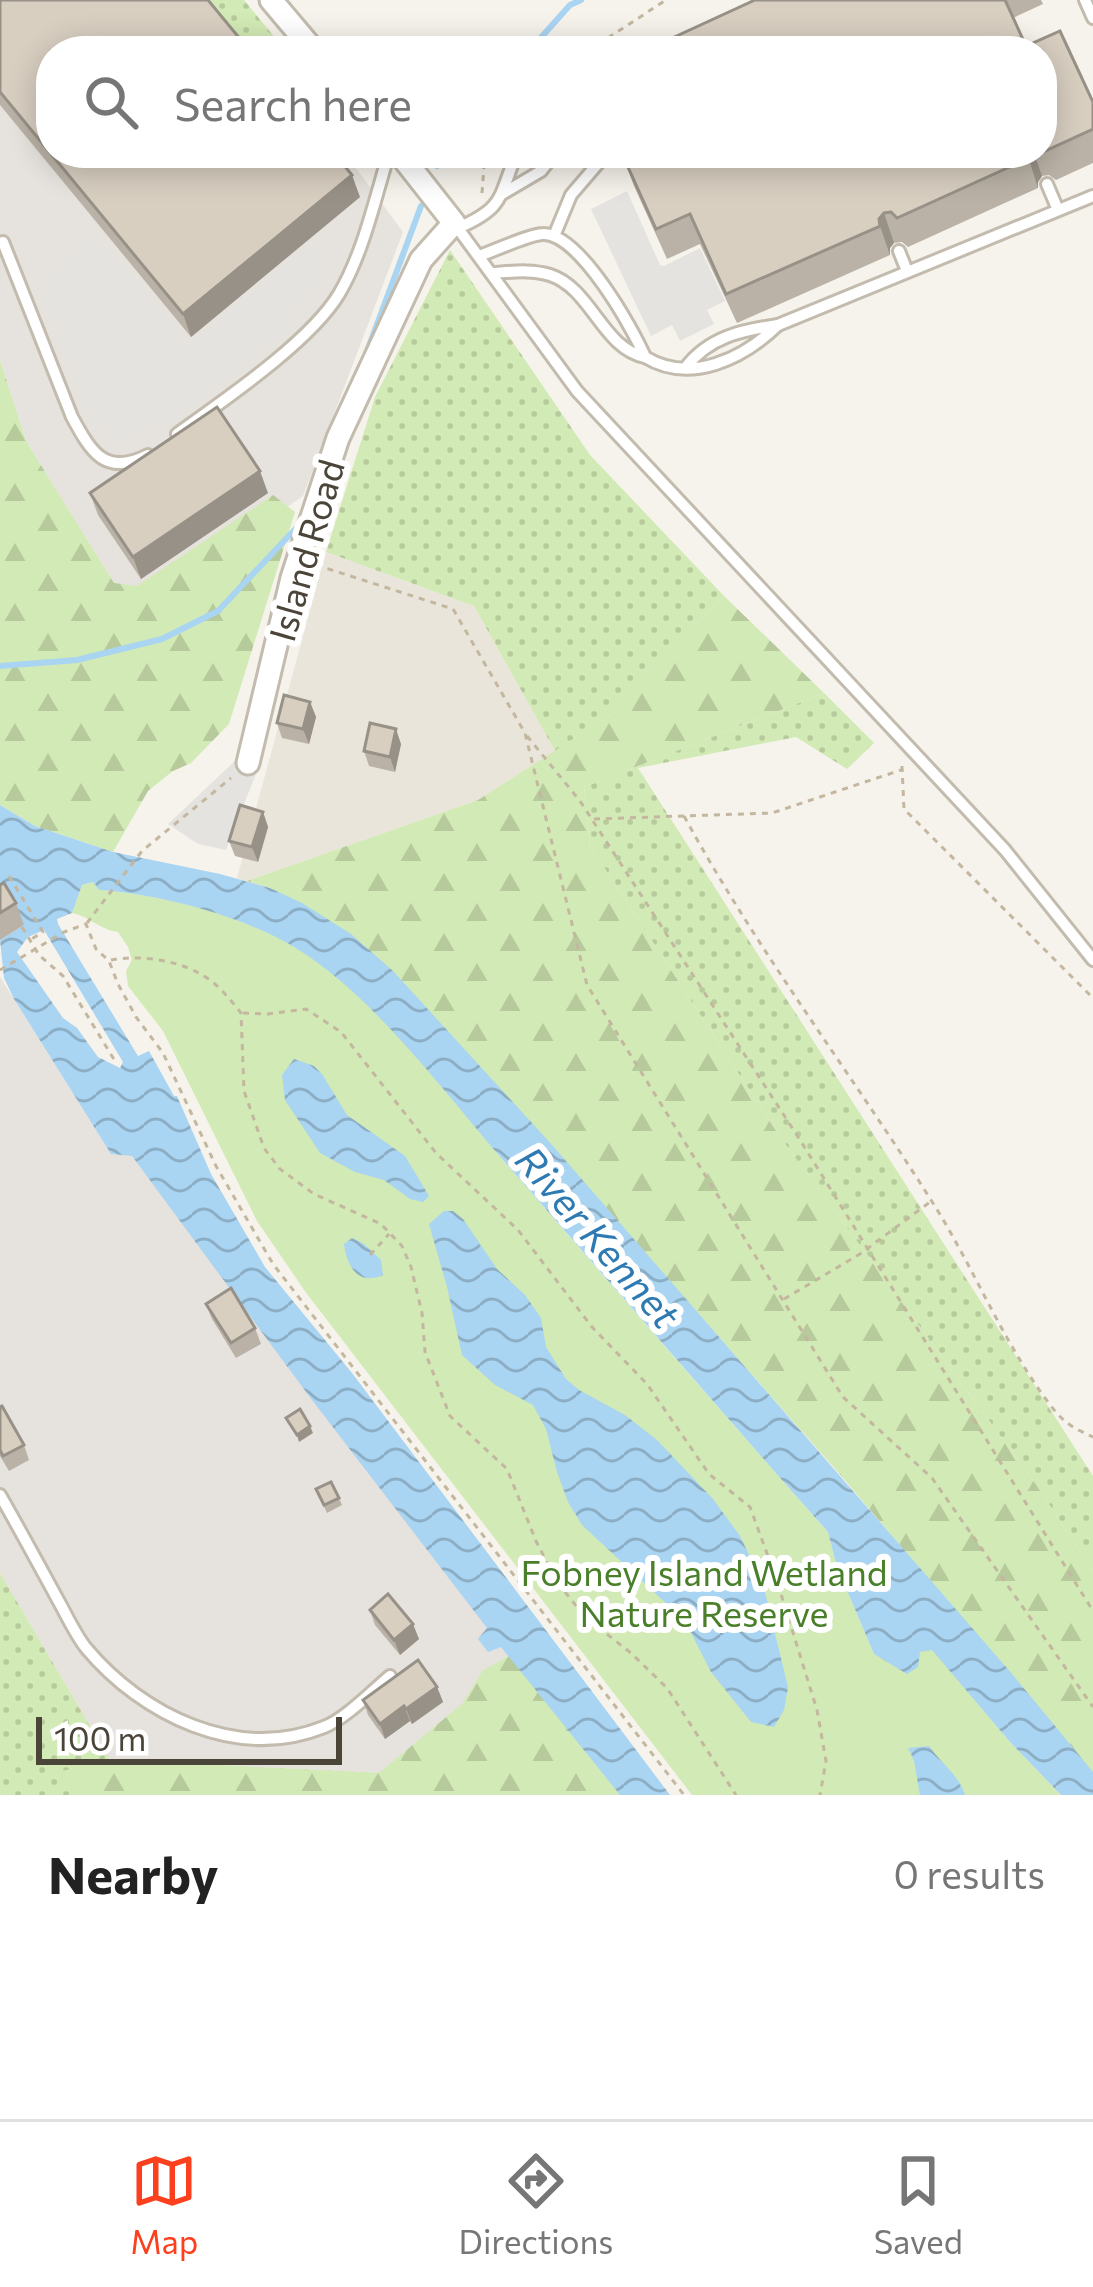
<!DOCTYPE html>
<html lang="en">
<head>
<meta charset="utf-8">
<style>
  :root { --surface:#fff; --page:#f2f2f2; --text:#222; --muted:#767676; --line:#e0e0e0; --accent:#fc3f1d }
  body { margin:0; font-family:Commissioner,sans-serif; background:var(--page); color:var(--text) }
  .scale { position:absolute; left:36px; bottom:30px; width:306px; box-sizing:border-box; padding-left:12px; border:6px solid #4b4439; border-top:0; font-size:33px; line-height:42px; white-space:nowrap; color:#4b4439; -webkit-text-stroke:9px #fff; paint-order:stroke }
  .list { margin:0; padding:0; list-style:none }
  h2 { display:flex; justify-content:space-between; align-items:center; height:156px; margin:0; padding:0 48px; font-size:51px }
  h2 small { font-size:39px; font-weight:400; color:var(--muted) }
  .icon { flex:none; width:66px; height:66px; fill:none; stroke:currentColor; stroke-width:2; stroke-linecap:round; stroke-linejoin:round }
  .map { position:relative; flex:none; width:1093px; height:1795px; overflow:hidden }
  .search { position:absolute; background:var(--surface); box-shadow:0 6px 30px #0003; left:36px; right:36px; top:36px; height:132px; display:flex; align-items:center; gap:30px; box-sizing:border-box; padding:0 42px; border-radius:48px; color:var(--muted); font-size:45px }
  .sheet { height:324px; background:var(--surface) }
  nav { display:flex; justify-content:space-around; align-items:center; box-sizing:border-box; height:168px; border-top:3px solid var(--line); background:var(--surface); font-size:33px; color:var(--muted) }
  nav a { display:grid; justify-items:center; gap:6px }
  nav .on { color:var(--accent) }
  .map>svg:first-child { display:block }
</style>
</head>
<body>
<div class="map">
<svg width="1093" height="1795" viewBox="0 0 1093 1795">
  <defs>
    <pattern id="grass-dots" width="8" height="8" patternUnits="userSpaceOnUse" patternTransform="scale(3)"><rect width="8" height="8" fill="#d2eab5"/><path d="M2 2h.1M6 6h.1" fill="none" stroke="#b6ca9c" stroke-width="1.8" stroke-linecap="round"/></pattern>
    <pattern id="forest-firs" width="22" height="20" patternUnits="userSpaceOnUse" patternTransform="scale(3)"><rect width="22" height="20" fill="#d2eab5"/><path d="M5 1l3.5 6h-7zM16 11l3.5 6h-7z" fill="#b6ca9c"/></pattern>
    <pattern id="water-waves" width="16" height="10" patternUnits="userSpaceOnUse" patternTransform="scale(3)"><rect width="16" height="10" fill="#a9d4f2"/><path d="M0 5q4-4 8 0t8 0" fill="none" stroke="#8caec5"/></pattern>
  </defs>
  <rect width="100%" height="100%" fill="#f6f3ec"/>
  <!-- residential -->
  <path fill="#eae5da" d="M 326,552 L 474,606 L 555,751 L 478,800 L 247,881 L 237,878 Z"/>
  <!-- industrial -->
  <g fill="#e6e2dd">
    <path d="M 0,0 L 51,51 L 51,153 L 345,153 L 403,232 L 303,496 L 133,614 L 26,441 L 0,360 Z"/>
    <path d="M 0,977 L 111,1154 L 132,1156 L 488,1628 L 478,1639 L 501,1647 L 509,1656 L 483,1670 L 463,1703 L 379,1773 L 110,1760 L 0,1573 Z"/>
  </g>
  <!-- grass -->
  <g fill="url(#grass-dots)">
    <path d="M 198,0 L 244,0 L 286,51 L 240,51 Z"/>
    <path d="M 450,250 L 590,455 L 724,596 L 612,714 L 555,751 L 474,606 L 326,552 L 375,397 Z"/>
    <path d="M 824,693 L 874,743 L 847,769 L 796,737 L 638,768 L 1093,1476 L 1093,1571 L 1035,1483 L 780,1137 L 590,846 L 584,787 Z"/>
    <path d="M 0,1573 L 110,1760 L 379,1773 L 463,1703 L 483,1670 L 509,1656 L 620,1795 L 0,1795 Z"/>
  </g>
  <!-- forest -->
  <g fill="url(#forest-firs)">
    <path d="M 0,360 L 26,441 L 114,583 L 137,586 L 273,495 L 295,512 L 229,724 L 191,763 L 173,771 L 148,791 L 113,852 L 35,826 L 0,805 Z"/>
    <path d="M 724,596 L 824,693 L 584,787 L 590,846 L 780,1137 L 1035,1483 L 1093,1571 L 1093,1773 L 843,1478 L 651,1260 L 270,888 L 247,881 L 478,800 L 612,714 Z"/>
    <path d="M 509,1656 L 620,1795 L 85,1795 L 62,1771 L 110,1760 L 379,1773 L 463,1703 L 483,1670 Z"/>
  </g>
  <!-- park -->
  <path fill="#d2eab5" d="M 94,882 L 100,890 C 161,894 248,917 300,950 C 376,998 444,1091 503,1160 C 611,1285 719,1409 828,1532 L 837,1567 L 874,1654 L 932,1649 L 1010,1742 L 1061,1795 L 692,1795 L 307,1294 L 257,1221 L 163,1031 L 128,986 L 126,971 L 132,960 L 128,947 L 118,932 C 98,929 91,917 72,913 L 82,885 Z"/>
  <!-- parking -->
  <g fill="#e5e3e0">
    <path d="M 627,191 L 660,265 L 664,266 L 700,248 L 725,301 L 707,310 L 714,324 L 680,341 L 672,325 L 651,336 L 591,209 Z"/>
    <path d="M 96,235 L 188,345 L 309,247 L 330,273 L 280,317 L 287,327 L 167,427 L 157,416 L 121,446 L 79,395 L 84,391 L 74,379 L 79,373 L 60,349 L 65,344 L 56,332 L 61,328 L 41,303 L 48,296 L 38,283 Z"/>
    <path d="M 237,759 L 259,766 L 226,850 L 198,844 L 168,824 Z"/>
  </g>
  <!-- water -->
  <g fill="url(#water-waves)" fill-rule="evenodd">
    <path d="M 0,805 L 35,826 L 113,852 L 220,874 L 270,888 L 302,903 L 351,934 L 393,971 L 553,1146 L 1013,1675 L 1093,1772 L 1093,1795 L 1061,1795 L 1010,1742 L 932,1650 L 920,1652 L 918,1667 L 907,1674 L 874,1654 L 837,1567 L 828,1532 C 719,1409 611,1284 503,1160 C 445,1093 374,997 299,950 C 247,917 161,894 99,890 L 93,882 L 82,885 L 72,913 L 57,919 L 58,924 L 138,1056 L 149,1051 L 174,1096 L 177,1096 L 211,1174 L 265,1267 L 352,1373 L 670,1795 L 620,1795 L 501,1647 L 488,1652 L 478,1639 L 487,1628 L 312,1400 L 132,1156 L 111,1154 L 14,999 L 4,978 L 0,940 L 24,925 L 0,912 ZM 44,930 L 123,1062 L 120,1068 L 98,1057 L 77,1028 L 63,1018 L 17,952 L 28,937 Z"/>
    <path d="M 294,1059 L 314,1066 L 322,1074 L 347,1115 L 405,1156 L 429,1196 L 423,1202 L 410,1199 L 384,1180 L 355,1172 L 320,1153 L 285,1100 L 282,1075 Z"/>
    <path d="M 444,1211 L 453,1211 L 463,1219 L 497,1269 L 525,1295 L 541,1318 L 546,1347 L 566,1379 L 579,1390 L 625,1415 L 657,1440 L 713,1499 L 740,1536 L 763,1584 L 788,1687 L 784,1710 L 774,1727 L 751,1722 L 711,1672 L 685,1621 L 582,1525 L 568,1502 L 557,1472 L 546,1429 L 533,1405 L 495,1385 L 462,1355 L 447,1287 L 429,1224 Z"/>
    <path d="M 352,1238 L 364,1244 L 381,1260 L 383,1275 C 358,1286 347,1267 344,1244 Z"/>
    <path d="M 929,1746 C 940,1762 959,1775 965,1795 L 920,1795 L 914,1761 L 908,1748 Z"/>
  </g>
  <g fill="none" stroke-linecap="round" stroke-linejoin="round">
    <!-- stream -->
    <g stroke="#a9d4f2" stroke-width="6">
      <path d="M 529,51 L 570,5 L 581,0"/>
      <path d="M 437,166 L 444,153"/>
      <path d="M 366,354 L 421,206"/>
      <path d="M 0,666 L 77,660 L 162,639 L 218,611 L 301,523"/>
    </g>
    <!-- service casing -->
    <g stroke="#c2bbae" stroke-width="16">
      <g id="service">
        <path d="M 1085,0 L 1093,18"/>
        <path d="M 1047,184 L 1058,210"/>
        <path d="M 502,194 L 541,171 L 555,153"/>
        <path d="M 454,223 L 577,391 L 1005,850 L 1093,960"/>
        <path d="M 458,228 C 506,207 498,197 517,153"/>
        <path d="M 554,236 L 571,195 L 607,153"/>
        <path d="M 3,242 L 72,417 C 91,452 105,477 148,455"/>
        <path d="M 899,251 L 907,271"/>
        <path d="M 479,256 C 494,251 530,234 543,234 C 579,233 632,327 645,357 C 603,349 591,288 550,275 C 532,269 510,272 491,273"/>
        <path d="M 778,325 L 1093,196"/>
        <path d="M 645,357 C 691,385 744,358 778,325 C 742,330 709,337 686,367"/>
        <path d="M 177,434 C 224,400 310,342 339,294 C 362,255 373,207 386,163 L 397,153"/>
        <path d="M 0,1495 C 20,1530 39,1565 58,1600 C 67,1616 75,1634 86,1648 C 142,1715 237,1762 324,1727 C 345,1719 372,1691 390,1676"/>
      </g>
    </g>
    <!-- minor casing -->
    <g stroke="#c2bbae" stroke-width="27">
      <g id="minor">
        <path d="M 271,0 L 314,51"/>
        <path d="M 248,763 L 292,578 L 338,438 L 421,260 L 454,223 L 399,153"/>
      </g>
    </g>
    <!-- path -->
    <g stroke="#c4b79f" stroke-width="3" stroke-dasharray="6 6" stroke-linecap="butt">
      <path d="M 588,51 L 666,0"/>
      <path d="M 482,193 L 485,153"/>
      <path d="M 316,565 L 453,609 L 525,733 L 587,985 L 843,1397 L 932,1478 L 1093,1707"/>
      <path d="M 527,736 L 580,801 L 800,1140 L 1093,1611"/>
      <path d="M 902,766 L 904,809 L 1093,998"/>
      <path d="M 684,816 C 757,950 850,1072 931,1200 C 972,1264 1000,1336 1045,1398 C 1061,1420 1068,1426 1093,1437"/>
      <path d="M 594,819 L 772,813 L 901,770"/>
      <path d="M 9,876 L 43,932 L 30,940"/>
      <path d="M 87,923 L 142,851 L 231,778"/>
      <path d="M 22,927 L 39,955 L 63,976 L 115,1061"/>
      <path d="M 111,960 C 144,954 188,961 215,984 C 224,992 233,1003 241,1013 L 244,1091 L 264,1148 L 280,1169 L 314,1194 L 381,1224 L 402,1246 L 411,1267 L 422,1313 L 425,1352 L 450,1416 L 507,1469 L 536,1541 L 557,1582 L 585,1617 L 631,1653 L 667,1688 L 736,1795"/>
      <path d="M 0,970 L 64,932 L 86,924 L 96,949 L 109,961 L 118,984 L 136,1017 L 163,1053 L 216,1166 L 273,1264 L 684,1795"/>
      <path d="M 243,1013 L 268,1014 L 306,1009 L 341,1032 L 436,1153 L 518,1230 L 592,1327 L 647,1384 L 709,1474 L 750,1507 L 776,1578 L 817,1710 L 826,1761 L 820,1795"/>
      <path d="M 370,1255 L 389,1234"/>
      <path d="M 784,1299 L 860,1254 L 930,1202"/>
    </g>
    <!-- service -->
    <use href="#service" stroke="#fff" stroke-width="10"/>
    <!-- minor -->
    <use href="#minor" stroke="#fff" stroke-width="21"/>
  </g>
  <!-- wall -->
  <g fill="#bab2a6">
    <path d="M 0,0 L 360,197 L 191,337 L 0,105 Z"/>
    <path d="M 755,0 L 1041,0 L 1043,4 L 1013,18 L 1026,46 L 1060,31 L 1093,102 L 1093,163 L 1056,180 L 1049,175 L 1042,176 L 1038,182 L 1038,188 L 908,247 L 902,242 L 894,243 L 890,248 L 890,255 L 737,323 L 700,244 L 667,259 L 634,186 L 623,156 L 631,153 L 1042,153 L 1042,51 L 644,51 Z"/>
    <path d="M 90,493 L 268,493 L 141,579 L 98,515 Z"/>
    <path d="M 310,702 L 316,717 L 309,744 L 282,738 L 277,723 Z"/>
    <path d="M 401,744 L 395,772 L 369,766 L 364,751 Z"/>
    <path d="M 263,812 L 268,827 L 258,862 L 235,856 L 229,841 Z"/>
    <path d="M 0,885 L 16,903 L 24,925 L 0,940 Z"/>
    <path d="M 206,1304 L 255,1328 L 261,1344 L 236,1358 L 212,1319 Z"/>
    <path d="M 0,1407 L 24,1445 L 29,1460 L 9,1471 L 0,1456 Z"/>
    <path d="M 316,1489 L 339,1498 L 342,1505 L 327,1513 Z"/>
    <path d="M 370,1610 L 419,1639 L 400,1655 L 375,1625 Z"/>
    <path d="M 437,1687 L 443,1702 L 412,1724 L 410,1721 L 385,1739 L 368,1715 L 363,1700 Z"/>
  </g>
  <!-- shaded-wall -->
  <g fill="#979187">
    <path d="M 1027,153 L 1034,153 L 1042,176 L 1038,182 L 1038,188 Z"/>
    <path d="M 352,175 L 360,197 L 191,337 L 183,314 Z"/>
    <path d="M 884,213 L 894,243 L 890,248 L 890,255 L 880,226 L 879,219 Z"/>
    <path d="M 260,471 L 268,493 L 141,579 L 133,557 Z"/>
    <path d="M 310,702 L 316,717 L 309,744 L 303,729 Z"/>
    <path d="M 396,729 L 401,744 L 395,772 L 390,757 Z"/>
    <path d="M 263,812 L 268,827 L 258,862 L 252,847 Z"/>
    <path d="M 310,1426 L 313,1433 L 299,1442 L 297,1435 Z"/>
    <path d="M 413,1624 L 419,1639 L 400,1655 L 394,1640 Z"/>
    <path d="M 437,1687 L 443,1702 L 412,1724 L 406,1709 Z"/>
    <path d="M 404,1706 L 410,1721 L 385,1739 L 380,1724 Z"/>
  </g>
  <!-- building -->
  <g fill="#d8cfc1" stroke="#979187" stroke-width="3">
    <path d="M 0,0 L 208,0 L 250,51 L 51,51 L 51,153 L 334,153 L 352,175 L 183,314 L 0,92 Z"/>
    <path d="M 755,0 L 1005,0 L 1026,46 L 1060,31 L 1093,102 L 1093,129 L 1045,151 L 1042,148 L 1042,51 L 644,51 Z"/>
    <path d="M 631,153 L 1027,153 L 1027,159 L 897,218 L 891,212 L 884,213 L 879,219 L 880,226 L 726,294 L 690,214 L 656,229 L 623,156 Z"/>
    <path d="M 217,407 L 260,471 L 133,557 L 90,493 Z"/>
    <path d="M 284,695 L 310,702 L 303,729 L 277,723 Z"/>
    <path d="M 370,723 L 396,729 L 390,757 L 364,751 Z"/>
    <path d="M 240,805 L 263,812 L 252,847 L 229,841 Z"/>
    <path d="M 4,883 L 16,903 L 0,913 L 0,885 Z"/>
    <path d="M 231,1288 L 255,1328 L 231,1343 L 206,1304 Z"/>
    <path d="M 2,1406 L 24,1445 L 3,1456 L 0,1450 L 0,1407 Z"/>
    <path d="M 300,1409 L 310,1426 L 297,1435 L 286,1418 Z"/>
    <path d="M 331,1482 L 339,1498 L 324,1505 L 316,1489 Z"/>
    <path d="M 388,1594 L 413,1624 L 394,1640 L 370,1610 Z"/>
    <path d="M 418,1660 L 437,1687 L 406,1709 L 404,1706 L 380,1724 L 363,1700 Z"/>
  </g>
  <g text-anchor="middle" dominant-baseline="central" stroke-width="12" stroke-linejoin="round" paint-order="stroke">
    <!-- street labels -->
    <g font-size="36" fill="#4b4439" stroke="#fff">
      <text transform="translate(305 550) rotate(-74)">Island Road</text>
    </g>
    <!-- park labels -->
    <g font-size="36" fill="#4a7f2a" stroke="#fff">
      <text x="704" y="1571">Fobney Island Wetland<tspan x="704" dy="41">Nature Reserve</tspan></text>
    </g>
    <!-- water labels -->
    <g font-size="39" font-style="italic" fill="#2e7ab2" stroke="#fff">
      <text transform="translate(599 1236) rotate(49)">River Kennet</text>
    </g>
  </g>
</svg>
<div class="scale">100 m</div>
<div class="search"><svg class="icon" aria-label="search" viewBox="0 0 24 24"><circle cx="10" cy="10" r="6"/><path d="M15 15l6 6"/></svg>Search here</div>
</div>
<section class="sheet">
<h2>Nearby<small>0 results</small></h2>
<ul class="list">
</ul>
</section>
<nav>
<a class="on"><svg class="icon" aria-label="map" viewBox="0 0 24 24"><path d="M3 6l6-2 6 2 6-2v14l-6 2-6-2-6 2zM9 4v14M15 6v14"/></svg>Map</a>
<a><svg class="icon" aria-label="directions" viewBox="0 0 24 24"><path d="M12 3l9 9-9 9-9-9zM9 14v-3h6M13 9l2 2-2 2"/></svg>Directions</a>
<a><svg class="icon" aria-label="saved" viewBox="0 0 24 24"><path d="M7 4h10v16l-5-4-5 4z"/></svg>Saved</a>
</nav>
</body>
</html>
